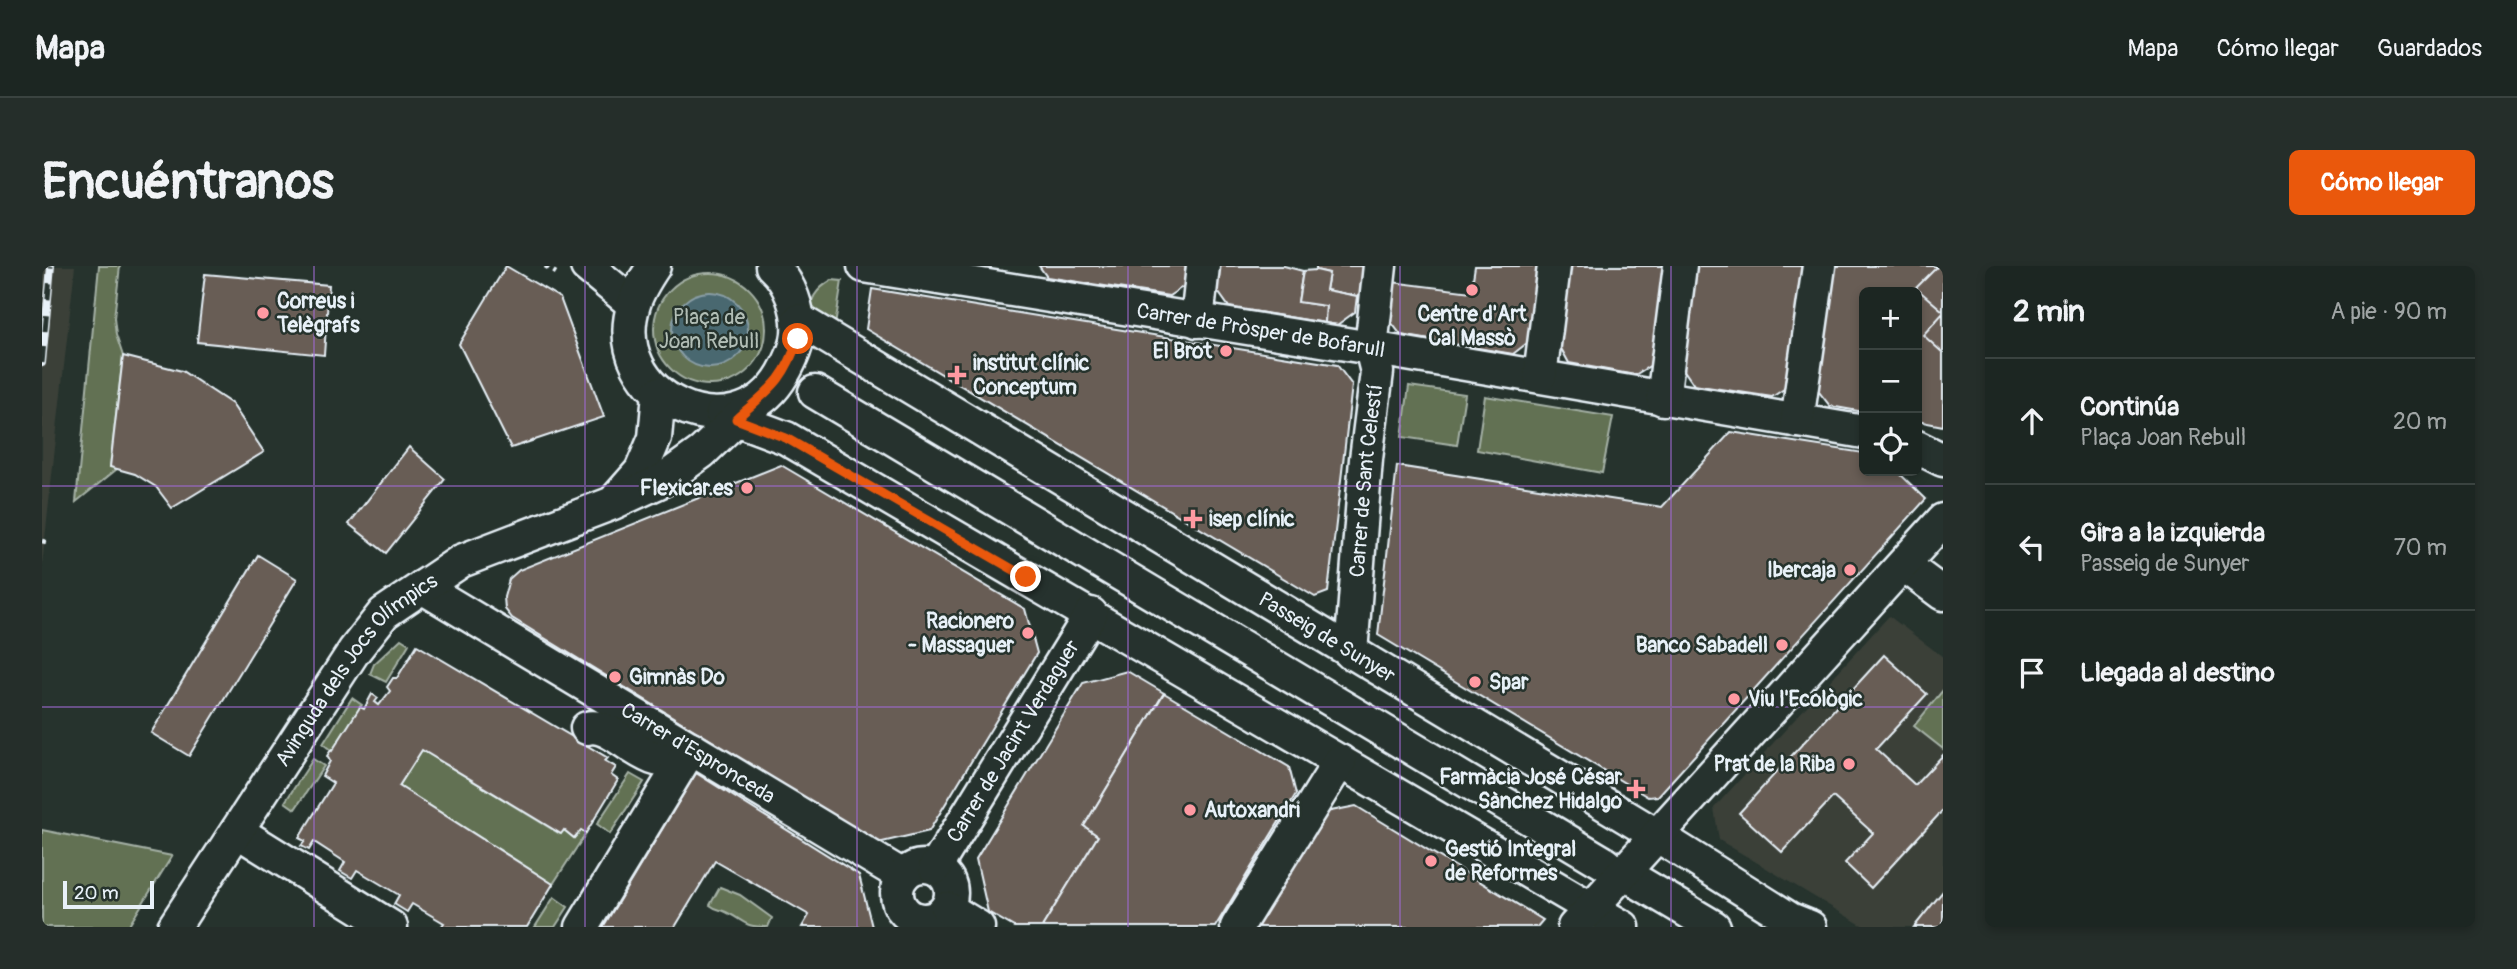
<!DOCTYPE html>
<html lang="es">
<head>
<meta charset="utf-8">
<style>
  :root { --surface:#1c2622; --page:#252e2a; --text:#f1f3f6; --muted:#a0a5a5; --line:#3a4340; --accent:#ea580c }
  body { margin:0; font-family:Pangolin,sans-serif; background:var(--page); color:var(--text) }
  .controls { position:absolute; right:21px; top:21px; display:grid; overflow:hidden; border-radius:10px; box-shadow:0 4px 10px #0003 }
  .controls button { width:63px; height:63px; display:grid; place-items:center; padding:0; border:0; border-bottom:2px solid var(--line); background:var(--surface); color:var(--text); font:35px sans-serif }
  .scale { position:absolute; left:21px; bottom:18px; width:91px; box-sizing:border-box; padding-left:7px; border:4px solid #e8f1f8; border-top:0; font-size:19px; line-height:24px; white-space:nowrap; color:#e8f1f8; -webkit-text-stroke:5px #26332d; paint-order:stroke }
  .stop { position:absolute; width:21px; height:21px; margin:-16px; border:5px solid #ea580c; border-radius:50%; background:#fff }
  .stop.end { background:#ea580c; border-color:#fff; box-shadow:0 2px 7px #0008 }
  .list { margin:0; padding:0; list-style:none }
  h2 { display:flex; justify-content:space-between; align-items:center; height:91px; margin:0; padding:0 28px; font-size:30px }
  h2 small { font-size:23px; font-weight:400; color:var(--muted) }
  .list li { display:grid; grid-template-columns:46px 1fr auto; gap:21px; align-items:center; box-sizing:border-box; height:126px; padding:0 28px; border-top:2px solid var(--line) }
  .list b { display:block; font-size:26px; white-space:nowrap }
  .list p { margin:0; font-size:23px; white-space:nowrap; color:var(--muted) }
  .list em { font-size:23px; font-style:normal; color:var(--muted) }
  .icon { flex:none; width:38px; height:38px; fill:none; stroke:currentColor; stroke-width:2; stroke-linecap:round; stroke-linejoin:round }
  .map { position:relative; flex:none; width:1901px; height:661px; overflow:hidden; border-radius:10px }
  header { display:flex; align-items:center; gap:42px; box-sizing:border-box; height:98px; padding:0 35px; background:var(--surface); border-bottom:2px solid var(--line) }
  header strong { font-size:33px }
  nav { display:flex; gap:38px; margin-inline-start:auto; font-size:24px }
  .intro { display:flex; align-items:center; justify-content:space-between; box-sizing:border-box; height:168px; padding:0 42px }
  h1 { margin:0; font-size:49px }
  .button { padding:18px 32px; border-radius:10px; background:var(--accent); color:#fff; font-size:24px; font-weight:700 }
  main { display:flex; gap:42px; padding:0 42px }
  aside { flex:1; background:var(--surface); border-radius:10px; box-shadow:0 4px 10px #0003 }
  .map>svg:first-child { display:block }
</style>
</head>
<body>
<header>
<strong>Mapa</strong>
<nav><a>Mapa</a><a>Cómo llegar</a><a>Guardados</a></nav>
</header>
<div class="intro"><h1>Encuéntranos</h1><a class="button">Cómo llegar</a></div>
<main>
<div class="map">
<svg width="1901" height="661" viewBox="0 0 1901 661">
  <rect width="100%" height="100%" fill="#26332d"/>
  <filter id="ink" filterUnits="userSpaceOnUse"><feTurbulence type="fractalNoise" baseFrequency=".0143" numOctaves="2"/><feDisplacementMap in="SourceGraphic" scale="14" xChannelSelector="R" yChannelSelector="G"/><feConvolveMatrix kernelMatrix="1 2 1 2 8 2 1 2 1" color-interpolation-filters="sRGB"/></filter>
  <g filter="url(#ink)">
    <!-- built -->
    <g fill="#3a4039">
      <path d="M 0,0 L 33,0 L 0,300 Z"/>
      <path d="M 1847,350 L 1901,391 L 1901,625 L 1872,661 L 1823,661 L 1677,574 L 1672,542 Z"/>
    </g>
    <!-- green -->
    <g fill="#627153" stroke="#a5b1a6" stroke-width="2">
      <path d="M 57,0 L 78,0 L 72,52 L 74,69 L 81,90 L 68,200 L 75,203 L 34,236 Z"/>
      <circle cx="668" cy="63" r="56"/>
      <path d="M 790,14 L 800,15 L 792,66 C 786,61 777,57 773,51 C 762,36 777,21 790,14 Z"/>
      <path d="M 1367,120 L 1423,128 L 1415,179 L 1360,171 Z"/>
      <path d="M 1443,130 L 1571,151 L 1560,207 L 1435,184 Z"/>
      <path d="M 359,373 L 367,378 L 344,416 L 328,408 L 332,398 Z"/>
      <path d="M 1901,424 L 1901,483 L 1872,460 Z"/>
      <path d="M 310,432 L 320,439 L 290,485 L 281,478 Z"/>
      <path d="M 380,484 L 518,568 L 522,564 L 532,572 L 539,564 L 544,567 L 511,618 L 357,520 Z"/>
      <path d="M 271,493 L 282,500 L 253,543 L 243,536 Z"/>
      <path d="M 588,508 L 602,516 L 568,568 L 555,558 Z"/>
      <path d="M 0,564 L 130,590 L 86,661 L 0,661 Z"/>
      <path d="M 678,621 L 698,629 L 730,652 L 726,661 C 700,661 705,656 684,646 C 678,643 674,644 668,639 Z"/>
      <path d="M 512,631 L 526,641 L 513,661 L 493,661 Z"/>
    </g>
    <!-- water -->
    <circle fill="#4a6770" stroke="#899ea6" stroke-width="2" cx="668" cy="64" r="38"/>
    <!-- building -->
    <g fill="#685d55" stroke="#e8f1f8" stroke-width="2">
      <path d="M 464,0 L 518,32 L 562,151 L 469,182 L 417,78 Z"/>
      <path d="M 997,0 L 1147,0 L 1145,18 L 1127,30 L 1005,11 Z"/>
      <path d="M 1174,0 L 1242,0 L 1261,5 L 1256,36 L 1284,40 L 1283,57 L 1187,41 L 1172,20 Z"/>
      <path d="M 1274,0 L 1326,0 L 1322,28 L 1315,30 L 1284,24 L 1287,7 L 1274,4 Z"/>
      <path d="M 1433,0 L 1498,0 L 1489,74 L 1471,88 L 1359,69 L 1346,52 L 1350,16 L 1429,26 Z"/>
      <path d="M 1525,0 L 1625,0 L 1614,96 L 1593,109 L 1527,97 L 1516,77 Z"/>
      <path d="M 1652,0 L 1764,0 L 1748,119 L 1730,131 L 1652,119 L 1639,100 Z"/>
      <path d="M 1791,0 L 1901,0 L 1901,160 L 1875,155 L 1875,26 L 1822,26 L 1822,146 L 1788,140 L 1774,122 Z"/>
      <path d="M 1896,0 L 1901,0 L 1901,45 L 1874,22 Z"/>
      <path d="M 1274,4 L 1287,7 L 1284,24 L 1315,30 L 1313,46 L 1295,59 L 1283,57 L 1284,40 L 1256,36 L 1261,5 Z"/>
      <path d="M 163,8 L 287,19 L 282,89 L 155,76 Z"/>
      <path d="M 830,23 L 1295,99 L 1310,119 L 1286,326 L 1273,331 L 824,63 Z"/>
      <path d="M 1901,47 L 1901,87 L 1881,69 Z"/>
      <path d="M 81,90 L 140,105 L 190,138 L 222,186 L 130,242 L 114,221 L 93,208 L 68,201 Z"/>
      <path d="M 1689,166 L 1822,187 L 1822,205 L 1855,205 L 1884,233 L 1616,530 L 1606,531 L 1336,369 L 1355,200 L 1620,241 Z"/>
      <path d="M 367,181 L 403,213 L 344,287 L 307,258 Z"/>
      <path d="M 739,199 L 983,343 L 995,387 L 887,565 L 836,577 L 470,352 L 463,343 L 462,331 L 467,313 L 477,304 Z"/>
      <path d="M 216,289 L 255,313 L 147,490 L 109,467 Z"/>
      <path d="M 375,379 L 566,492 L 563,495 L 574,501 L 569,509 L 576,514 L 544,567 L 539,564 L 532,572 L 522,564 L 519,568 L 380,484 L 357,520 L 511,618 L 485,661 L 399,661 L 402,657 L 370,638 L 365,646 L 352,638 L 357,629 L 315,604 L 310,612 L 298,605 L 303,596 L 272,576 L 267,584 L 259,580 L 263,575 L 257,572 L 291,517 L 280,510 L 288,495 L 285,490 L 289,484 L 290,485 L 318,441 L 322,443 L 330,428 L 336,432 L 333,436 L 337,439 L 348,425 L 345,421 L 351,412 L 355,412 Z"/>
      <path d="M 1842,389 L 1885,428 L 1834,483 L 1873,519 L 1901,489 L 1901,544 L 1829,622 L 1803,597 L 1831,567 L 1791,531 L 1740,586 L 1697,547 Z"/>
      <path d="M 1085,405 L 1122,427 L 1042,560 L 1056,570 L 1000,661 L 972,661 L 946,646 L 934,593 L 1041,417 Z"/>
      <path d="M 1122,427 L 1247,501 L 1254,528 L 1173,661 L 1000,661 L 1056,570 L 1042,560 Z"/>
      <path d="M 654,507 L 817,609 L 830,661 L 760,661 L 767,649 L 673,595 L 633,661 L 561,661 Z"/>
      <path d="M 1314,540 L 1501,654 L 1495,661 L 1215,661 L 1284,546 Z"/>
      <path d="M 1901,625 L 1901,661 L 1872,661 Z"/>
    </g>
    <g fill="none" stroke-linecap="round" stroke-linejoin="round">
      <!-- minor casing -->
      <g stroke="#e8f1f8" stroke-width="37">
        <g id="minor">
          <path d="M 545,0 L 591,38"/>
          <path d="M 612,0 C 604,12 596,24 592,38 C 562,130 692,192 741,108 C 748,96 755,82 756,68 C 758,45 748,16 730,0"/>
          <path id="s1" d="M 822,0 L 1329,82 L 1822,166"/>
          <path id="s2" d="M 757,54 L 1616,570 L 1748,653 L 1768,661"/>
          <path d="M 1155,55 L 1161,0"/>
          <path d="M 1498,110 L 1512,0"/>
          <path d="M 773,126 L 1564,598"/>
          <path d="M 1621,133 L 1638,0"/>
          <path d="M 680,148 L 744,172 L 1581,661"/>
          <path d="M 1755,155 L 1777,0"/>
          <path d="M 1875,181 L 1901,194"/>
          <path d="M 576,231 L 599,205 L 613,172 L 617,127"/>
          <path d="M 1862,299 L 1901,328"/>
          <path id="s3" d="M 380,321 L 861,610"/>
          <path id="s4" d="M 1309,387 L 1324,193 L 1335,106 L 1329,82 L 1338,0"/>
          <path d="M 545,462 C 574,454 600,508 643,492"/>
          <path d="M 195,565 L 349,661"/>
          <circle cx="882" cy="627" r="27"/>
          <path id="s5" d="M 893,602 L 1049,348"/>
          <path d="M 1598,617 L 1672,661"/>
          <path d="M 905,642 L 936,661"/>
          <path id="s6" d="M 132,661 L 312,385 L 342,347 L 419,295 L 571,237 L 621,214 L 660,186 L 706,142"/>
          <path d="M 540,661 L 649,482"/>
          <path d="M 1195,661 L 1298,495"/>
          <path d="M 1532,661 L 1901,254"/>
        </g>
      </g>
      <!-- path -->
      <g stroke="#e8f1f8" stroke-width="4.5" stroke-dasharray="5 5" stroke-linecap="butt">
        <path d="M 503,0 L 514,7"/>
        <path d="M 0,275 L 4,276"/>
      </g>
      <!-- minor -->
      <use href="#minor" stroke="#26332d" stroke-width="32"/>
      <!-- rail casing -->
      <g stroke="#e8f1f8" stroke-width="8">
        <path id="rail" d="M 0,97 L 9,0"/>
      </g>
      <!-- rail -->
      <use href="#rail" stroke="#26332d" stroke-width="5" stroke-dasharray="16" stroke-linecap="butt"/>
    </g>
  </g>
  <g fill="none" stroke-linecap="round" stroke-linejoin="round" filter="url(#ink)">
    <!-- route -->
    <path stroke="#ea580c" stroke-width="9" d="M 756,73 C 742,117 726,124 694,153 L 744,172 L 984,311"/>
  </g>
  <!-- grid -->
  <path fill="none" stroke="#9c67d0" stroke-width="2" stroke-opacity="0.55" d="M 272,0 L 272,661M 543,0 L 543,661M 815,0 L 815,661M 1086,0 L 1086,661M 1358,0 L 1358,661M 1629,0 L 1629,661M 0,220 L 1901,220M 0,441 L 1901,441"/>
  <!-- markers -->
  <g fill="#ff9aa2" stroke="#26332d" stroke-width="2.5">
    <circle cx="1430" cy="24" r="7"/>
    <circle cx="221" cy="47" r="7"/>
    <circle cx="1184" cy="85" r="7"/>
    <path d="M911.5 98.5h7v7h7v7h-7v7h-7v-7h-7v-7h7z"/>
    <circle cx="705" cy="222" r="7"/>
    <path d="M1147.5 242.5h7v7h7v7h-7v7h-7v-7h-7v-7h7z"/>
    <circle cx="1808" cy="304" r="7"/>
    <circle cx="986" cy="367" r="7"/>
    <circle cx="1740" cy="379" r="7"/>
    <circle cx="573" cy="411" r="7"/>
    <circle cx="1433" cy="416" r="7"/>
    <circle cx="1692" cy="433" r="7"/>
    <circle cx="1807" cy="498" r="7"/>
    <path d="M1590.5 512.5h7v7h7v7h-7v7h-7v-7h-7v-7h7z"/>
    <circle cx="1148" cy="544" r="7"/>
    <circle cx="1389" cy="595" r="7"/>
  </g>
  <g text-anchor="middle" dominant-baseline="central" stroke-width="5" stroke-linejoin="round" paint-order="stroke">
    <!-- poi labels -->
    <g font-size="21" font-weight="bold" fill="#e8f1f8" stroke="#26332d" text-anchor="start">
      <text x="235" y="35">Correus i<tspan x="235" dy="24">Telègrafs</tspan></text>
      <text x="1430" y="48" text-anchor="middle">Centre d'Art<tspan x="1430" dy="24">Cal Massò</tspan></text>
      <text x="1170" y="85" text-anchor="end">El Brot</text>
      <text x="931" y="97">institut clínic<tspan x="931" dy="24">Conceptum</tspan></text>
      <text x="691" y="222" text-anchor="end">Flexicar.es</text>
      <text x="1167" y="253">isep clínic</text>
      <text x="1794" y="304" text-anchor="end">Ibercaja</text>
      <text x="972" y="355" text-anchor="end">Racionero<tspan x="972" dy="24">- Massaguer</tspan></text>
      <text x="1726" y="379" text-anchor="end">Banco Sabadell</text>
      <text x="587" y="411">Gimnàs Do</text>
      <text x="1447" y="416">Spar</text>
      <text x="1706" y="433">Viu l'Ecològic</text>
      <text x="1793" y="498" text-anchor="end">Prat de la Riba</text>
      <text x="1580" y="511" text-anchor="end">Farmàcia José César<tspan x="1580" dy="24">Sànchez Hidalgo</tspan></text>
      <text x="1162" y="544">Autoxandri</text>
      <text x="1403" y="583">Gestió Integral<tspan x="1403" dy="24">de Reformes</tspan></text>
    </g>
    <!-- park labels -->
    <g font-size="21" fill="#b2beb6" stroke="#26332d">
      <text x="667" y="51">Plaça de<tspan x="667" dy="24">Joan Rebull</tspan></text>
    </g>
    <!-- street labels -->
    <g font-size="21" fill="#e8f1f8" stroke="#26332d">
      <text stroke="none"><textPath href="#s1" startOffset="402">Carrer de Pròsper de Bofarull</textPath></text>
      <text stroke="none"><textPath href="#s4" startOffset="173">Carrer de Sant Celestí</textPath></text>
      <text stroke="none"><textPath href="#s2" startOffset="616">Passeig de Sunyer</textPath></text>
      <text stroke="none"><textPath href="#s6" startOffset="317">Avinguda dels Jocs Olímpics</textPath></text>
      <text stroke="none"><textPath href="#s5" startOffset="149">Carrer de Jacint Verdaguer</textPath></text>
      <text stroke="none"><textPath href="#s3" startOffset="322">Carrer d’Espronceda</textPath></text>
    </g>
  </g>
</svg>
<div class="controls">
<button>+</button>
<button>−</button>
<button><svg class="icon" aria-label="locate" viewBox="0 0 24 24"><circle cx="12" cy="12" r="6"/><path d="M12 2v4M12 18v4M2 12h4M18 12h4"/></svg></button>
</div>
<div class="scale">20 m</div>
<div class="stop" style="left:756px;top:73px"></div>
<div class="stop end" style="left:984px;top:311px"></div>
</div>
<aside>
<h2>2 min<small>A pie · 90 m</small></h2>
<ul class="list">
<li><svg class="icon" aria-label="ahead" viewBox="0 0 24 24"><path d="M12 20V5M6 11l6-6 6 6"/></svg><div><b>Continúa</b><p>Plaça Joan Rebull</p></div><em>20 m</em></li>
<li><svg class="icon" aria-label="left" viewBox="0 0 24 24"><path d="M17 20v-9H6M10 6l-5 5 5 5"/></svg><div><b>Gira a la izquierda</b><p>Passeig de Sunyer</p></div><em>70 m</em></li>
<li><svg class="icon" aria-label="arrive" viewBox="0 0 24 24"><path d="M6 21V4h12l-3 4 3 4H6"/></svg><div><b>Llegada al destino</b></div></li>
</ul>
</aside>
</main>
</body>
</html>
